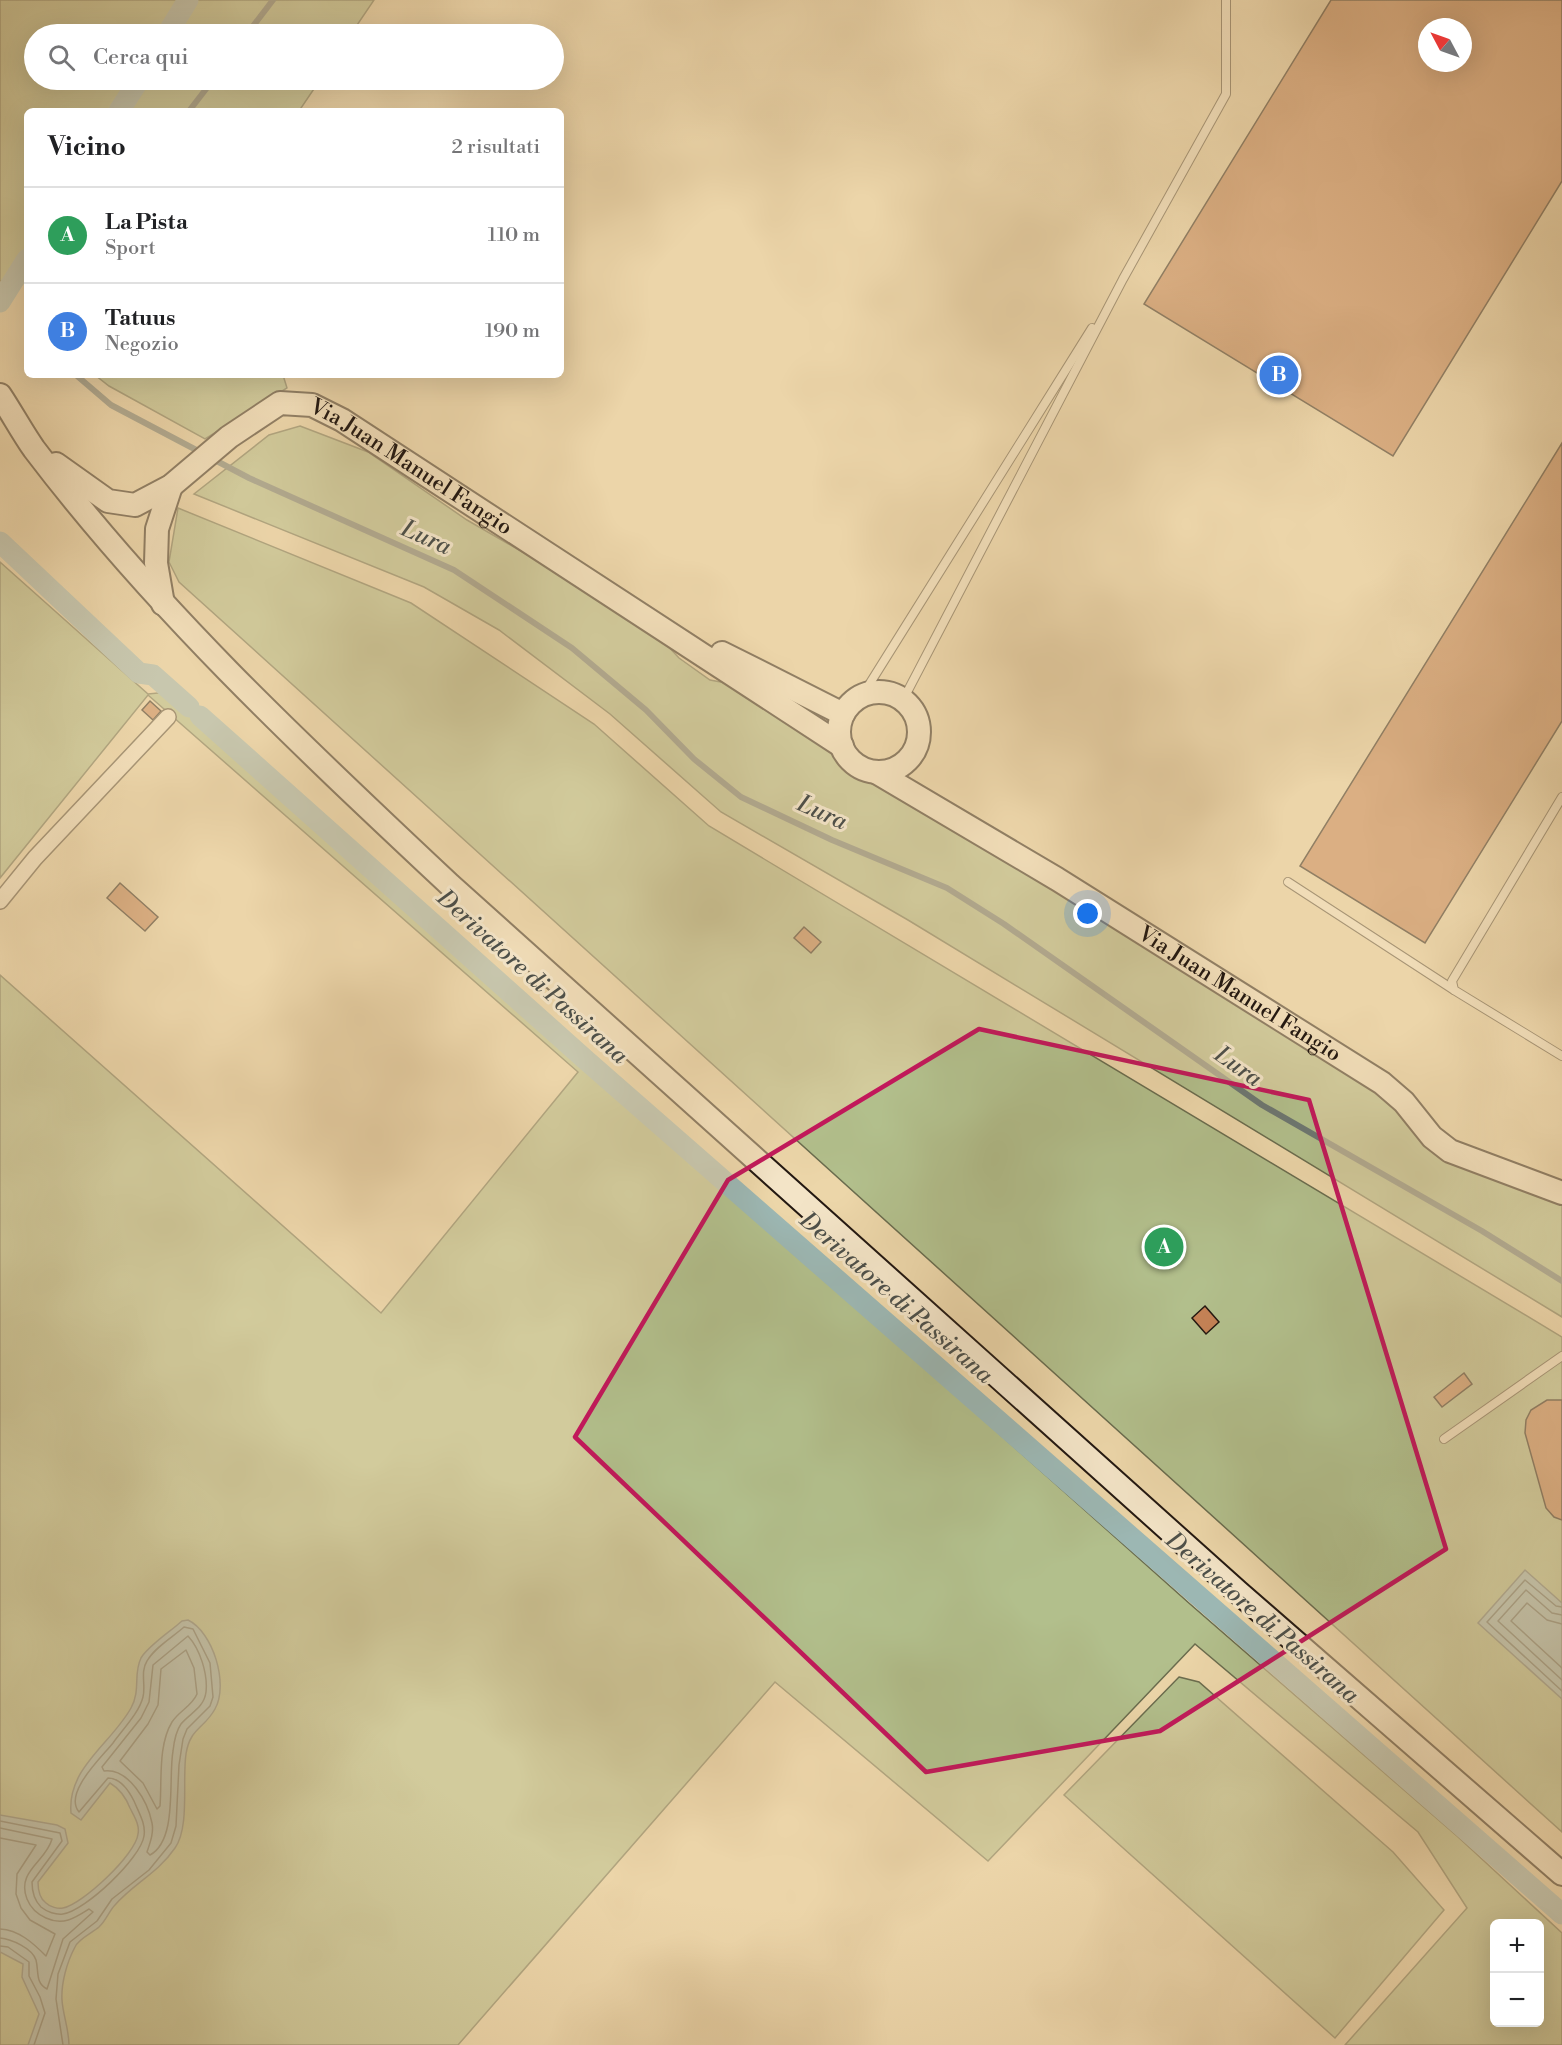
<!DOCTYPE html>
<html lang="it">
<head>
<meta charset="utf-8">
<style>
  :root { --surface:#fff; --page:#f6f6f6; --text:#202124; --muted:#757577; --line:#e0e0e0; --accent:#8f2418 }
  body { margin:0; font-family:"Libre Bodoni",serif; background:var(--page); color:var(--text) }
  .controls { position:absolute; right:18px; bottom:18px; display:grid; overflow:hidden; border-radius:9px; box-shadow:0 6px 24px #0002 }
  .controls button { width:54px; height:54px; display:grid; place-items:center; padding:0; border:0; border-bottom:2px solid var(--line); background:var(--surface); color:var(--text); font:30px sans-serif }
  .compass { position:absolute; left:1418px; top:18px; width:54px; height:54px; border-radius:50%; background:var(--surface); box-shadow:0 6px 24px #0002; rotate:311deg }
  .you { position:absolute; left:1088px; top:914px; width:21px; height:21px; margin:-15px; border:4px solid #fff; border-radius:50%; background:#1a73e8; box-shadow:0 0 0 9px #1a73e833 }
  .badge { display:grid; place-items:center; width:39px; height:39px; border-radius:50%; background:var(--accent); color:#fff; font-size:20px; font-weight:700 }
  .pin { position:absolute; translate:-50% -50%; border:3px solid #fff; box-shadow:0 2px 6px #0006 }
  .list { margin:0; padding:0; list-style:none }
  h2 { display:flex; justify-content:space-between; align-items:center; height:78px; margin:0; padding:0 24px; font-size:26px }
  h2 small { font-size:20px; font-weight:400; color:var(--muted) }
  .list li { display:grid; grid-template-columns:39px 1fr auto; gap:18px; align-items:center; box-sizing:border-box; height:96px; padding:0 24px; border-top:2px solid var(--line) }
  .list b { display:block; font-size:22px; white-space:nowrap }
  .list p { margin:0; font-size:20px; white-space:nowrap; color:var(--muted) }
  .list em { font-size:20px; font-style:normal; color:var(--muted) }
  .icon { flex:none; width:33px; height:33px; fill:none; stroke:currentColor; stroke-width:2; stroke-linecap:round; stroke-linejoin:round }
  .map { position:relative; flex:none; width:1562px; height:2045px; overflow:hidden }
  .search { position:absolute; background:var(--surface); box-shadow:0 6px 24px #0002; left:24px; top:24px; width:540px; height:66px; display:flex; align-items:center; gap:15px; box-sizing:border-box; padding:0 21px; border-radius:33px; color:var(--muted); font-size:22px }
  .panel { position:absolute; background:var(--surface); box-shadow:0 6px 24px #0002; left:24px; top:108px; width:540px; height:270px; border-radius:9px }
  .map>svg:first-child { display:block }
</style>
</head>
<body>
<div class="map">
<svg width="1562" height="2045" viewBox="0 0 1562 2045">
  <rect width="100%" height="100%" fill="#ecd6a9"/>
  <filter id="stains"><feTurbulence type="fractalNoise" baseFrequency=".00333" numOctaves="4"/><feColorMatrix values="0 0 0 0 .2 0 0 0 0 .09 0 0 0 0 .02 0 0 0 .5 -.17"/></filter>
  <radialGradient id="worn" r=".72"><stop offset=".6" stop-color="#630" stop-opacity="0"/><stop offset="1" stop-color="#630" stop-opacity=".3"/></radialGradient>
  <!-- green -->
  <g fill="#b2bf8c" stroke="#6a6c4e" stroke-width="1.5" fill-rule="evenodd">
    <path d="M 0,0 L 374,0 L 351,34 L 34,34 L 34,80 L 320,80 L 299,111 L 27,111 L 27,280 L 0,281 Z"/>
    <path d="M 95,375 L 283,375 L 287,388 L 205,439 L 109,386 Z"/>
    <path d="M 300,426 L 368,452 L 467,520 L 647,624 L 679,658 L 710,680 L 726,683 L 1377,1090 L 1399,1108 L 1562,1203 L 1562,1317 L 908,920 L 721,812 L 610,714 L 499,630 L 424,587 L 194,494 L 269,435 Z"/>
    <path d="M 178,508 L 411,603 L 594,724 L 709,826 L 1562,1337 L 1562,1832 L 179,582 L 169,562 Z"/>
    <path d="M 0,562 L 148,694 L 168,692 L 1190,1604 L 1457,1836 L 1562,1933 L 1562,2045 L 1345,2045 L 1467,1908 L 1418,1832 L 1195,1644 L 988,1861 L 775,1682 L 458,2045 L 0,2045 L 0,975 L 381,1313 L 578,1072 L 148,695 L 0,878 ZM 1494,1924 L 1540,1924 L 1540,2022 L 1494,2022 Z"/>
    <path d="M 1179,1677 L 1199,1682 L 1393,1852 L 1444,1910 L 1335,2038 L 1064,1795 Z"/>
  </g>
  <!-- water -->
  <g fill="#9cb7b3" stroke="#6c7772" stroke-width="1.5">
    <path d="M 1525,1570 L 1562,1603 L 1562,1699 L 1478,1623 Z"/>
    <path d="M 188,1620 C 213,1632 229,1684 215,1709 C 204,1729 190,1728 186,1754 C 182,1780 190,1827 175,1848 C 158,1873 133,1884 115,1905 C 109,1911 106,1921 99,1927 C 92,1933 78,1939 75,1947 C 67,1962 61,1983 62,2000 C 63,2015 69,2030 69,2045 L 28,2045 L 39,2014 L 22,1977 L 23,1964 L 0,1952 L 0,1815 L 57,1825 L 65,1829 L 68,1843 L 38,1882 C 38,1890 39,1898 46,1903 C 50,1907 58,1909 63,1908 C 83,1904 136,1854 138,1834 C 140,1825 134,1816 130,1808 C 126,1798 120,1789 110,1783 L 81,1820 L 71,1813 C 67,1768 111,1744 131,1708 C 141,1690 133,1674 141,1658 C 148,1646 171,1631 182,1621 Z"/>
  </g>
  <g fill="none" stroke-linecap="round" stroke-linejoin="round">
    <!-- shore -->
    <g stroke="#606862" stroke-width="1.5">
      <path d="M 1562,1607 L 1556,1606 L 1525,1580 L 1487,1622 L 1562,1691"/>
      <path d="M 1562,1615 L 1552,1613 L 1526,1590 L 1498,1621 L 1562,1680"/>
      <path d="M 1562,1624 L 1547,1620 L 1527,1603 L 1511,1621 L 1562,1668"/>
      <path d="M 188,1636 C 200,1649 208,1674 206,1692 C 204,1708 190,1713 181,1724 C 176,1731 174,1742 173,1751 C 168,1779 178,1840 150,1855 L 147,1852 C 150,1843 154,1833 152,1823 C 148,1802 129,1768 104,1771 L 102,1767 L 141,1718 L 149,1702 L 153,1665 Z"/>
      <path d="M 186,1650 L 194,1668 L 197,1694 C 192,1706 179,1711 172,1722 C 158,1745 162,1780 160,1806 L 157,1809 L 143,1783 L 120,1761 L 148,1724 L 158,1705 L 161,1669 Z"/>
      <path d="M 0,1821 L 60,1833 L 62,1841 L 32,1882 C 32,1892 34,1900 41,1907 C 47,1912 56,1915 63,1914 C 85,1911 141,1858 144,1836 C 146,1824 139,1813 134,1801 C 129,1791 120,1778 108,1778 L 79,1812 C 63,1793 102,1757 113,1743 C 123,1729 139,1713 143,1697 C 146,1685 140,1672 147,1661 C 155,1647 173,1637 184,1627 L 193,1629 L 210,1663 L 213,1697 L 210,1706 L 187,1729 L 183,1739 L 179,1765 L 176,1826 L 171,1843 L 149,1870 L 112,1899 L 97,1921 L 70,1942 L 58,1974 L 56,1999 L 63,2045"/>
      <path d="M 0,1828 L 52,1839 C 46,1862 16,1871 27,1899 C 31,1909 37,1914 46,1918 C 63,1926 75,1918 89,1909 L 93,1912 L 63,1939 L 47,1989 C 35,1983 39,1971 36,1960 C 32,1948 11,1939 0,1938"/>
      <path d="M 0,1838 L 36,1845 L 17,1874 L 16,1894 L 21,1908 L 30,1920 L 55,1934 L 46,1956 C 33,1943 19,1930 0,1929"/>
      <path d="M 0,1946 L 8,1947 L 29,1962 L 29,1976 L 40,1997 L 45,2013 L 34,2045"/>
    </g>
    <!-- stream -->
    <g stroke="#6c7772" stroke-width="6">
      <path d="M 247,34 L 273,0"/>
      <path d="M 189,111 L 213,80"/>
      <path d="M 76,375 L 111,405 L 202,453"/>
      <path d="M 211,458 L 249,478 L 454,570 L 572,648 L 646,710 L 694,759 L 741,797 L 832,840 L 947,888 L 1004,924 L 1262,1105 L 1482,1231 L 1562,1281"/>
    </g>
    <!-- canal -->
    <g stroke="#9cb7b3" stroke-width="21">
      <path d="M 167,34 L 188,0"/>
      <path d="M 119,111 L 139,80"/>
      <path d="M 0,302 L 27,259"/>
      <path d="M 0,542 L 139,673 L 153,675 L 189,707"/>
      <path d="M 200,716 L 587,1061 L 1562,1914"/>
    </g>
  </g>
  <!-- building -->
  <g fill="#c58256" stroke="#231811" stroke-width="1.5" fill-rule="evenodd">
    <path d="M 1331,0 L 1562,0 L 1562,181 L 1393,456 L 1144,304 ZM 1427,27 L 1463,27 L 1463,63 L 1427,63 Z"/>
    <path d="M 1562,443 L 1562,721 L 1425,943 L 1300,866 Z"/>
    <path d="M 150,701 L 161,711 L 153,720 L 142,710 Z"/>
    <path d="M 120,883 L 158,917 L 145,931 L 107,898 Z"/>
    <path d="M 804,927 L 821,942 L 811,953 L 794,938 Z"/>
    <path d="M 1205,1306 L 1219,1322 L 1206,1334 L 1192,1318 Z"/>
    <path d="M 1464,1373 L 1472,1384 L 1442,1407 L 1434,1397 Z"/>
    <path d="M 1547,1400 L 1562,1400 L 1562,1520 L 1554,1517 L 1546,1508 L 1525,1433 L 1526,1420 L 1531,1410 Z"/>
  </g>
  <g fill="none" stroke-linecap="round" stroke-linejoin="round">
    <!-- lane casing -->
    <g stroke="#554837" stroke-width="10">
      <g id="lane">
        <path d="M 862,696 L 1092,328"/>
        <path d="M 903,700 L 1123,279 L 1226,94 L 1226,0"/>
        <path d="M 1562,797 L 1452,981 L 1454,990 L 1562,1056"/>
        <path d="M 1288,882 L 1454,990"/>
        <path d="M 1444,1439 L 1562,1356"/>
      </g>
    </g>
    <!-- street casing -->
    <g stroke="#554837" stroke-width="18">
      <path id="street" d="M 0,901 L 35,858 L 168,717"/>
    </g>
    <!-- secondary casing -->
    <g stroke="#231811" stroke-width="26">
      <g id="secondary">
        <path d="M 0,395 C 12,413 22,432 34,449 C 156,610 304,748 450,885 L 1238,1592 L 1562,1874"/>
        <path id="s1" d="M 56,464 L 108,501 L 135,505 L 171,486 L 229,437 L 280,403 L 312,405 L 342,420 L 842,746"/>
        <path d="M 163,604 L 156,563 L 157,529 L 171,486"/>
        <path d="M 722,653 L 843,714"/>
        <circle cx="879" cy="732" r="40"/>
        <path id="s2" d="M 876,772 L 1057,879 L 1382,1083 L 1404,1102 L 1432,1137 L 1450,1151 L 1562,1193"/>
      </g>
    </g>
    <!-- lane -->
    <use href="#lane" stroke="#f3e4c7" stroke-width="8"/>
    <!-- street -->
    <use href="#street" stroke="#f3e4c7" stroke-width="15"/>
    <!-- secondary -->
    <use href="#secondary" stroke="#f3e4c7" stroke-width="22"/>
  </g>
  <!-- marked area -->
  <path d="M0 0H1562V2045H0ZM 979,1029 L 1309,1100 L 1446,1549 L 1160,1731 L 926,1772 L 575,1437 L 728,1180 Z" fill="#ecd6a9" fill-opacity=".55" fill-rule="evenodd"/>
  <path fill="none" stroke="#c2185b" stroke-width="4.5" stroke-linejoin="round" d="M 979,1029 L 1309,1100 L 1446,1549 L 1160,1731 L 926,1772 L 575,1437 L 728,1180 Z"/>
  <g text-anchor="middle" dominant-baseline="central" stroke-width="6" stroke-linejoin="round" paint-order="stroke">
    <!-- street labels -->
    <g font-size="22" fill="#231811" stroke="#f3e4c7">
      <text stroke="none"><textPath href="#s1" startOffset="418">Via Juan Manuel Fangio</textPath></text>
      <text stroke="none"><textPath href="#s2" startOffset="426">Via Juan Manuel Fangio</textPath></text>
    </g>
    <!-- water labels -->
    <g font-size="24" font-style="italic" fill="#4d504a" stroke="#f3e4c7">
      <text transform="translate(426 538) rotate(24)">Lura</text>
      <text transform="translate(822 813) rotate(24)">Lura</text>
      <text transform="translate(532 977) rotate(42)">Derivatore di Passirana</text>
      <text transform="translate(1238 1067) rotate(35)">Lura</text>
      <text transform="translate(896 1298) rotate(41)">Derivatore di Passirana</text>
      <text transform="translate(1262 1618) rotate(41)">Derivatore di Passirana</text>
    </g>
  </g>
  <rect width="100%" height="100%" filter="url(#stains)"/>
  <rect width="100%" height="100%" fill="url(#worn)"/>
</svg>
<div class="controls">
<button>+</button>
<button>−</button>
</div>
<svg class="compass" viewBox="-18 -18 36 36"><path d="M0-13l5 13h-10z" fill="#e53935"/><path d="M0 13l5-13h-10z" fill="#757577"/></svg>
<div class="you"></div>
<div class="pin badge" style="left:1164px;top:1247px;background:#2e9e5b">A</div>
<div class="pin badge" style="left:1279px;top:375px;background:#3f7fe0">B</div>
<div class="search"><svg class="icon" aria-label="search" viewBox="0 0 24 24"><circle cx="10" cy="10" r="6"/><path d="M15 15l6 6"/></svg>Cerca qui</div>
<section class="panel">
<h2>Vicino<small>2 risultati</small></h2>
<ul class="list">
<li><span class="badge" style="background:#2e9e5b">A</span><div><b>La Pista</b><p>Sport</p></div><em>110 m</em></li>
<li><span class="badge" style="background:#3f7fe0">B</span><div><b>Tatuus</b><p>Negozio</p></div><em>190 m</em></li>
</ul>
</section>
</div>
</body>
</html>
